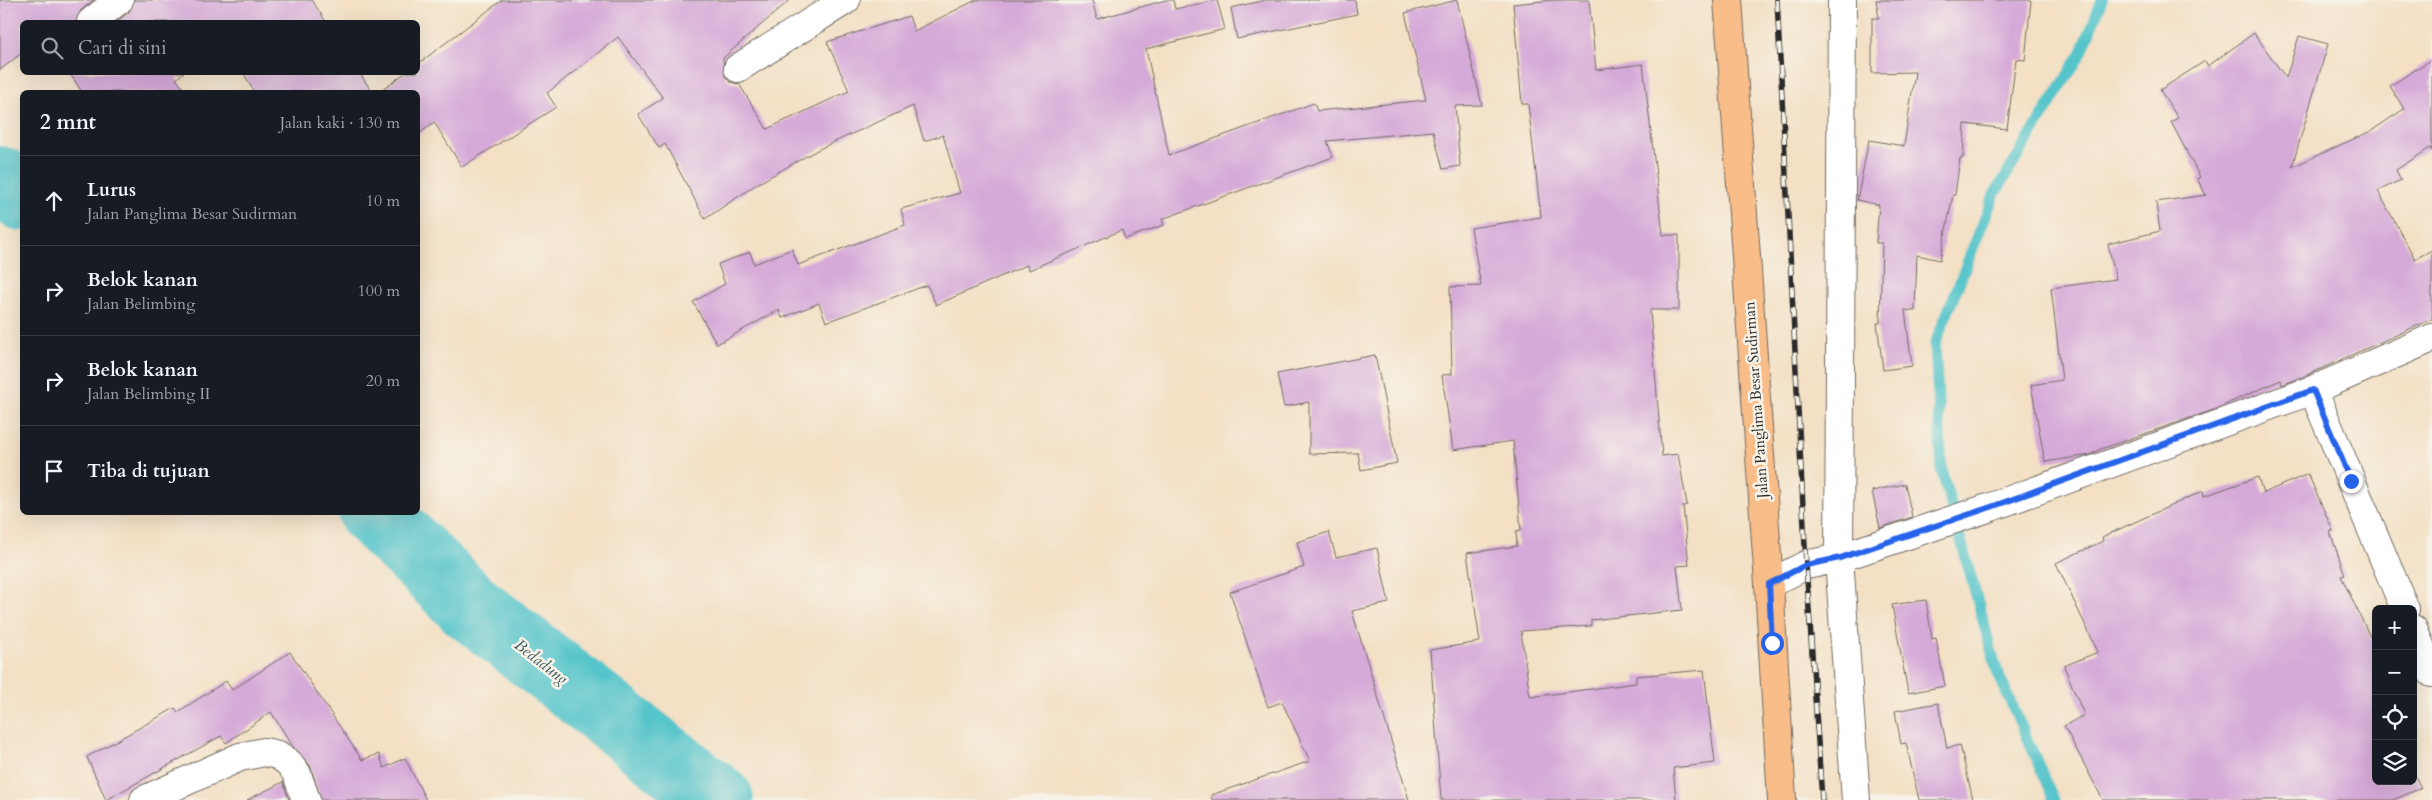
<!DOCTYPE html>
<html lang="id">
<head>
<meta charset="utf-8">
<style>
  :root { --surface:#171b24; --page:#20242c; --text:#f1f3f6; --muted:#9ea1a6; --line:#363941 }
  body { margin:0; font-family:Cardo,serif; background:var(--page); color:var(--text) }
  .controls { position:absolute; right:15px; bottom:15px; display:grid; overflow:hidden; border-radius:8px; box-shadow:0 5px 20px #0002 }
  .controls button { width:45px; height:45px; display:grid; place-items:center; padding:0; border:0; border-bottom:1px solid var(--line); background:var(--surface); color:var(--text); font:25px sans-serif }
  .stop { position:absolute; width:15px; height:15px; margin:-11px; border:4px solid #2563eb; border-radius:50%; background:#fff }
  .stop.end { background:#2563eb; border-color:#fff; box-shadow:0 1px 5px #0008 }
  .list { margin:0; padding:0; list-style:none }
  h2 { display:flex; justify-content:space-between; align-items:center; height:65px; margin:0; padding:0 20px; font-size:21px }
  h2 small { font-size:16px; font-weight:400; color:var(--muted) }
  .list li { display:grid; grid-template-columns:32px 1fr auto; gap:15px; align-items:center; box-sizing:border-box; height:90px; padding:0 20px; border-top:1px solid var(--line) }
  .list b { display:block; font-size:19px; white-space:nowrap }
  .list p { margin:0; font-size:16px; white-space:nowrap; color:var(--muted) }
  .list em { font-size:16px; font-style:normal; color:var(--muted) }
  .icon { flex:none; width:28px; height:28px; fill:none; stroke:currentColor; stroke-width:2; stroke-linecap:round; stroke-linejoin:round }
  .map { position:relative; flex:none; width:2432px; height:800px; overflow:hidden }
  .search { position:absolute; background:var(--surface); box-shadow:0 5px 20px #0002; left:20px; top:20px; width:400px; height:55px; display:flex; align-items:center; gap:12px; box-sizing:border-box; padding:0 18px; border-radius:8px; color:var(--muted); font-size:19px }
  .panel { position:absolute; background:var(--surface); box-shadow:0 5px 20px #0002; left:20px; top:90px; width:400px; height:425px; border-radius:8px }
  .map>svg:first-child { display:block }
</style>
</head>
<body>
<div class="map">
<svg width="2432" height="800" viewBox="0 0 2432 800">
  <rect width="100%" height="100%" fill="#f7f3e8"/>
  <filter id="ink" filterUnits="userSpaceOnUse"><feTurbulence type="fractalNoise" baseFrequency=".02" numOctaves="2"/><feDisplacementMap in="SourceGraphic" scale="10" xChannelSelector="R" yChannelSelector="G"/><feConvolveMatrix kernelMatrix="1 2 1 2 8 2 1 2 1" color-interpolation-filters="sRGB"/></filter>
  <filter id="wash" filterUnits="userSpaceOnUse"><feTurbulence type="fractalNoise" baseFrequency=".0096" numOctaves="4" result="noise"/><feDisplacementMap in="SourceGraphic" scale="20" xChannelSelector="R" yChannelSelector="G"/><feGaussianBlur stdDeviation="1.12" result="paint"/><feColorMatrix in="noise" values="0 0 0 0 0 0 0 0 0 0 0 0 0 0 0 0 0 1.4 0 .05"/><feComposite in="paint" operator="in"/></filter>
  <g filter="url(#wash)">
    <rect width="100%" height="100%" fill="#f3e0c5"/>
    <g fill="none" stroke-linecap="round" stroke-linejoin="round">
      <!-- stream -->
      <path stroke="#57c5cb" stroke-width="11" d="M 2054,800 L 1997,671 L 1942,472 L 1935,344 L 1994,195 L 2082,52 L 2102,0"/>
      <!-- river -->
      <g stroke="#57c5cb" stroke-width="70">
        <path d="M 0,181 L 22,196"/>
        <path d="M 373,512 L 471,607 L 719,800"/>
      </g>
    </g>
    <g id="blocks">
      <!-- building -->
      <g fill="#d5a9d8">
        <path d="M 0,0 L 94,0 L 81,10 L 76,22 L 22,22 L 22,53 L 0,70 Z"/>
        <path d="M 134,0 L 312,0 L 326,22 L 116,22 L 129,12 Z"/>
        <path d="M 502,0 L 790,0 L 723,58 L 725,76 L 730,82 L 739,84 L 767,129 L 849,91 L 827,42 L 909,16 L 914,31 L 976,0 L 1092,0 L 1097,19 L 1166,0 L 1173,0 L 1175,9 L 1217,0 L 1225,29 L 1146,49 L 1169,155 L 1314,103 L 1317,111 L 1426,100 L 1405,13 L 1457,0 L 1482,105 L 1455,106 L 1460,166 L 1443,169 L 1433,131 L 1327,141 L 1333,157 L 1162,219 L 1164,225 L 1125,239 L 1122,230 L 1029,270 L 1027,265 L 936,305 L 927,285 L 826,322 L 819,303 L 782,318 L 779,310 L 717,344 L 693,302 L 725,284 L 718,264 L 750,252 L 754,264 L 792,249 L 798,265 L 905,225 L 901,209 L 960,193 L 943,135 L 924,141 L 913,106 L 819,149 L 757,184 L 705,219 L 665,144 L 659,148 L 638,114 L 663,98 L 618,37 L 547,93 L 556,107 L 462,167 L 434,122 L 418,135 L 418,92 L 380,92 L 406,72 L 418,72 L 418,64 Z"/>
        <path d="M 1266,0 L 1355,0 L 1357,14 L 1237,39 L 1231,8 Z"/>
        <path d="M 1553,0 L 1589,0 L 1596,70 L 1643,64 L 1663,235 L 1679,235 L 1679,310 L 1650,310 L 1662,456 L 1678,454 L 1687,505 L 1683,506 L 1689,565 L 1677,566 L 1682,610 L 1591,620 L 1591,626 L 1521,631 L 1530,697 L 1636,683 L 1636,676 L 1704,670 L 1715,763 L 1673,768 L 1676,800 L 1441,800 L 1430,650 L 1480,642 L 1467,553 L 1517,546 L 1516,531 L 1521,530 L 1513,441 L 1453,450 L 1442,375 L 1452,374 L 1450,287 L 1481,286 L 1471,228 L 1541,217 L 1528,104 L 1522,104 L 1513,4 Z"/>
        <path d="M 1876,0 L 2031,0 L 2025,60 L 2016,59 L 2007,129 L 1965,124 L 1963,158 L 1960,158 L 1955,195 L 1953,195 L 1940,260 L 1917,255 L 1915,311 L 1905,310 L 1912,366 L 1883,370 L 1877,323 L 1880,323 L 1882,243 L 1876,243 L 1879,205 L 1857,200 L 1869,140 L 1904,146 L 1915,72 L 1872,73 L 1872,18 L 1879,18 Z"/>
        <path d="M 2254,33 L 2286,78 L 2299,36 L 2328,44 L 2292,167 L 2371,131 L 2404,109 L 2390,86 L 2432,59 L 2432,151 L 2430,148 L 2396,170 L 2401,180 L 2378,191 L 2415,259 L 2432,250 L 2432,319 L 2307,375 L 2282,385 L 2281,380 L 2213,410 L 2098,450 L 2090,455 L 2045,462 L 2031,385 L 2062,380 L 2051,288 L 2116,279 L 2108,244 L 2160,231 L 2156,202 L 2206,195 L 2197,179 L 2200,177 L 2171,122 L 2178,118 L 2160,90 L 2205,61 L 2208,66 Z"/>
        <path d="M 69,72 L 184,72 L 176,79 L 186,92 L 82,92 Z"/>
        <path d="M 243,72 L 359,72 L 372,92 L 254,92 Z"/>
        <path d="M 1375,355 L 1397,463 L 1361,470 L 1358,453 L 1309,454 L 1309,402 L 1284,407 L 1277,374 Z"/>
        <path d="M 2308,474 L 2333,531 L 2330,532 L 2345,575 L 2341,576 L 2376,649 L 2376,781 L 2413,781 L 2413,772 L 2421,788 L 2393,800 L 2103,800 L 2064,726 L 2084,715 L 2064,666 L 2098,652 L 2056,563 L 2103,541 L 2102,537 L 2203,491 L 2204,496 L 2258,477 L 2263,493 Z"/>
        <path d="M 1905,484 L 1912,517 L 1880,528 L 1872,491 Z"/>
        <path d="M 1329,532 L 1336,557 L 1377,548 L 1389,603 L 1352,611 L 1409,800 L 1212,800 L 1211,795 L 1310,761 L 1282,702 L 1268,707 L 1230,592 L 1304,567 L 1297,542 Z"/>
        <path d="M 1926,600 L 1932,639 L 1936,638 L 1945,686 L 1908,693 L 1892,605 Z"/>
        <path d="M 290,652 L 362,760 L 379,754 L 384,768 L 405,758 L 426,800 L 321,800 L 310,765 L 294,748 L 271,712 L 226,743 L 221,736 L 106,800 L 87,757 L 175,708 L 178,712 L 226,681 L 232,690 Z"/>
        <path d="M 1938,703 L 1947,748 L 1960,745 L 1973,800 L 1919,800 L 1906,743 L 1901,744 L 1895,711 Z"/>
        <path d="M 283,782 L 289,800 L 247,800 Z"/>
      </g>
    </g>
  </g>
  <g filter="url(#ink)">
    <use href="#blocks" fill-opacity="0" stroke="#716a61" stroke-width="1"/>
    <g fill="none" stroke-linecap="round" stroke-linejoin="round">
      <!-- minor casing -->
      <g stroke="#716a61" stroke-width="30">
        <g id="minor">
          <path d="M 1842,0 L 1839,558 L 1856,800"/>
          <path d="M 91,22 L 119,0"/>
          <path d="M 738,68 L 846,0"/>
          <path d="M 2313,390 L 2405,609"/>
          <path d="M 1769,584 L 1806,565 L 1839,558 L 1991,507 L 2313,390 L 2432,338"/>
          <path d="M 2413,629 L 2432,673"/>
          <path d="M 144,800 L 240,757 L 264,752 L 278,755 L 289,763 L 297,774 L 306,800"/>
        </g>
      </g>
      <!-- major casing -->
      <g stroke="#716a61" stroke-width="30">
        <path id="major" d="M 1728,0 L 1769,584 L 1782,800"/>
      </g>
      <!-- minor -->
      <use href="#minor" stroke="#fff" stroke-width="28"/>
      <!-- major -->
      <use href="#major" stroke="#f8bd88" stroke-width="28"/>
      <!-- rail casing -->
      <g stroke="#2b2b2b" stroke-width="5.5">
        <path id="rail" d="M 1777,0 L 1806,565 L 1822,800"/>
      </g>
      <!-- rail -->
      <use href="#rail" stroke="#f7f3e8" stroke-width="4" stroke-dasharray="11" stroke-linecap="butt"/>
    </g>
  </g>
  <g fill="none" stroke-linecap="round" stroke-linejoin="round" filter="url(#ink)">
    <!-- route -->
    <path stroke="#2563eb" stroke-width="6" d="M 1772,643 L 1769,584 L 1806,565 L 1840,558 L 1991,507 L 2313,390 L 2351,481"/>
  </g>
  <g text-anchor="middle" dominant-baseline="central" stroke-width="5" stroke-linejoin="round" paint-order="stroke">
    <!-- street labels -->
    <g font-size="15" fill="#2b2b2b" stroke="#f7f3e8">
      <text transform="translate(1756 400) rotate(-94)">Jalan Panglima Besar Sudirman</text>
    </g>
    <!-- water labels -->
    <g font-size="16" font-style="italic" fill="#38595b" stroke="#f7f3e8">
      <text transform="translate(541 662) rotate(38)">Bedadung</text>
    </g>
  </g>
</svg>
<div class="controls">
<button>+</button>
<button>−</button>
<button><svg class="icon" aria-label="locate" viewBox="0 0 24 24"><circle cx="12" cy="12" r="6"/><path d="M12 2v4M12 18v4M2 12h4M18 12h4"/></svg></button>
<button><svg class="icon" aria-label="layers" viewBox="0 0 24 24"><path d="M12 4l9 5-9 5-9-5zM3 14l9 5 9-5"/></svg></button>
</div>
<div class="stop" style="left:1772px;top:643px"></div>
<div class="stop end" style="left:2351px;top:481px"></div>
<div class="search"><svg class="icon" aria-label="search" viewBox="0 0 24 24"><circle cx="10" cy="10" r="6"/><path d="M15 15l6 6"/></svg>Cari di sini</div>
<section class="panel">
<h2>2 mnt<small>Jalan kaki · 130 m</small></h2>
<ul class="list">
<li><svg class="icon" aria-label="ahead" viewBox="0 0 24 24"><path d="M12 20V5M6 11l6-6 6 6"/></svg><div><b>Lurus</b><p>Jalan Panglima Besar Sudirman</p></div><em>10 m</em></li>
<li><svg class="icon" aria-label="right" viewBox="0 0 24 24"><path d="M7 20v-9h11M14 6l5 5-5 5"/></svg><div><b>Belok kanan</b><p>Jalan Belimbing</p></div><em>100 m</em></li>
<li><svg class="icon" aria-label="right" viewBox="0 0 24 24"><path d="M7 20v-9h11M14 6l5 5-5 5"/></svg><div><b>Belok kanan</b><p>Jalan Belimbing II</p></div><em>20 m</em></li>
<li><svg class="icon" aria-label="arrive" viewBox="0 0 24 24"><path d="M6 21V4h12l-3 4 3 4H6"/></svg><div><b>Tiba di tujuan</b></div></li>
</ul>
</section>
</div>
</body>
</html>
